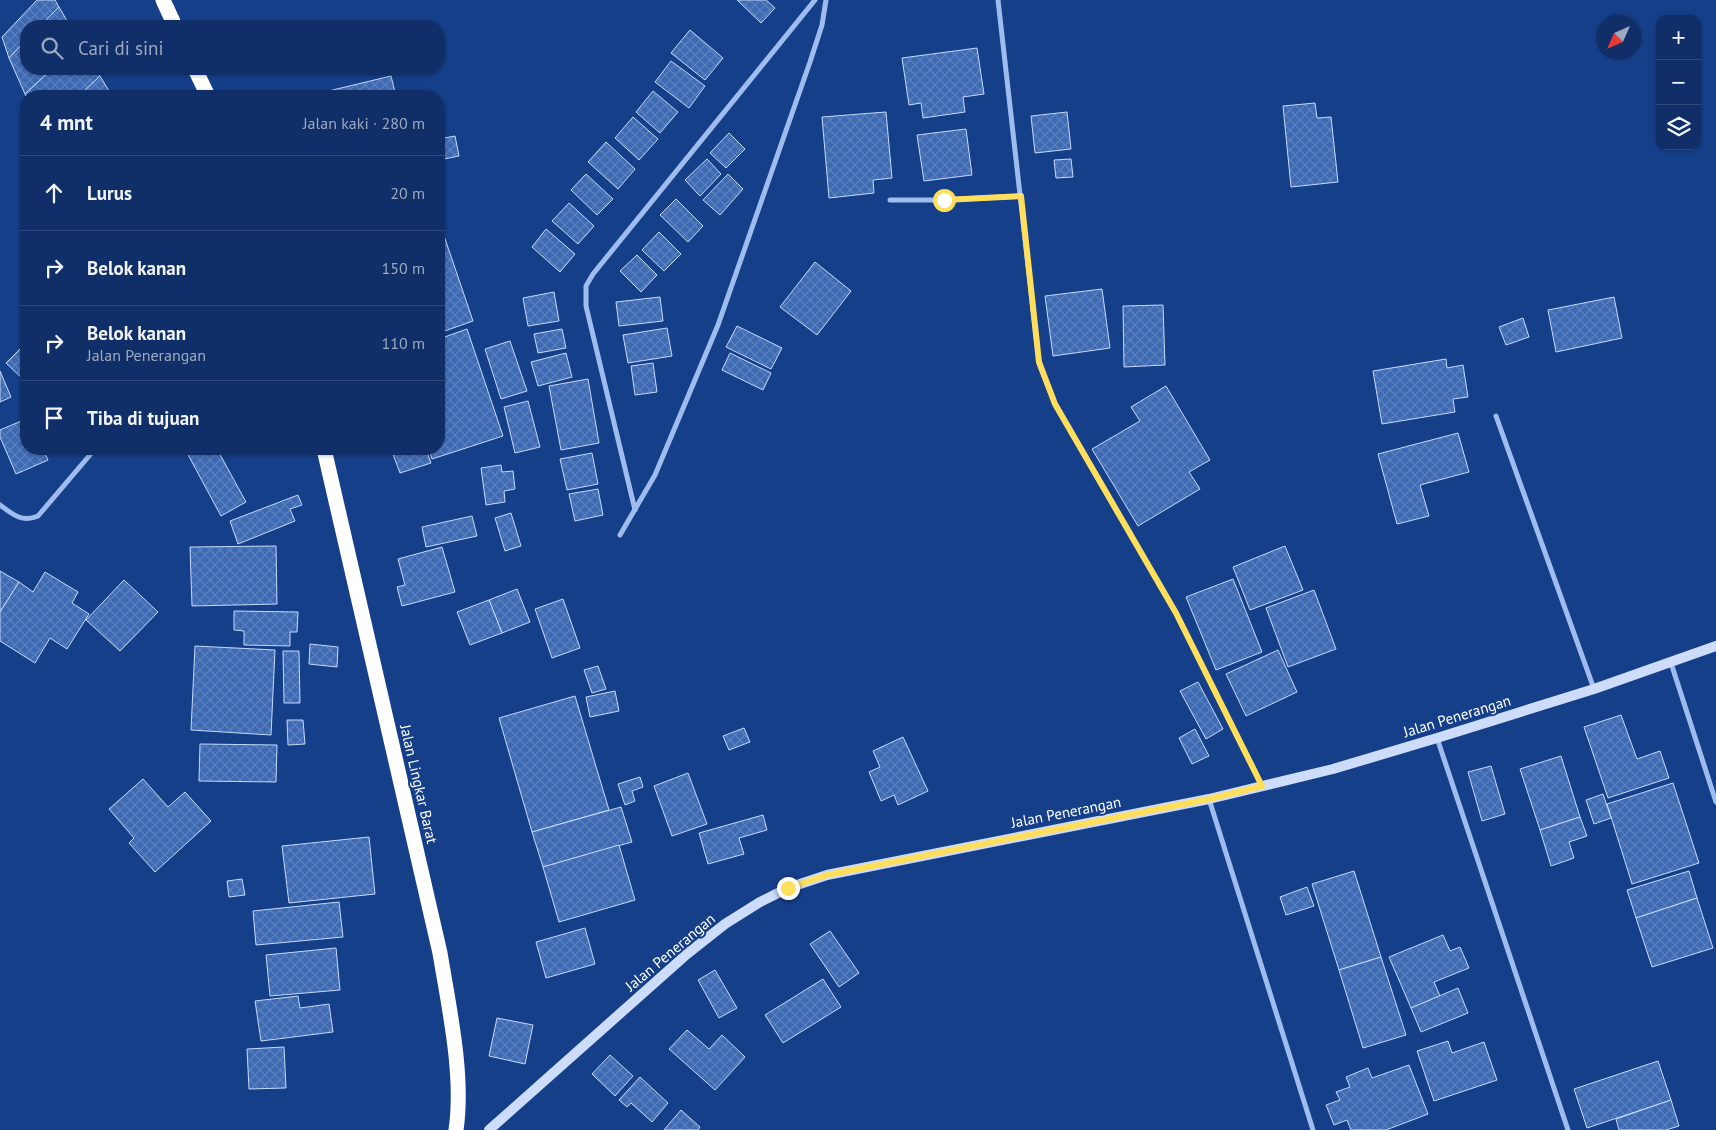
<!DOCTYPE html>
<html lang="id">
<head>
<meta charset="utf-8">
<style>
  :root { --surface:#102f68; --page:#1e3b71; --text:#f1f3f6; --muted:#9ca9c0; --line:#304a7c }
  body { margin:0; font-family:"PT Sans",sans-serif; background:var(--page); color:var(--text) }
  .controls { position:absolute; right:15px; top:15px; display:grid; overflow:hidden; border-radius:10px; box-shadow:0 1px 4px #0004 }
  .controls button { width:45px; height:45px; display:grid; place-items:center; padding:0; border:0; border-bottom:1px solid var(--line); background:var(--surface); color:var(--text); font:25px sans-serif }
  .compass { position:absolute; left:1596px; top:15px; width:45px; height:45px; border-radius:50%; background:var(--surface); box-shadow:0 1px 4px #0004; rotate:225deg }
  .stop { position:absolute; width:15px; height:15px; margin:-11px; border:4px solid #ffde5c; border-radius:50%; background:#fff }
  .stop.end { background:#ffde5c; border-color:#fff; box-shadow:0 1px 5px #0008 }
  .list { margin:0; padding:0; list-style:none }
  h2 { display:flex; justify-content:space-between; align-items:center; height:65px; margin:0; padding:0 20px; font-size:21px }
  h2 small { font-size:16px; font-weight:400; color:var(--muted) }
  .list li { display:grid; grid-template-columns:32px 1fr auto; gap:15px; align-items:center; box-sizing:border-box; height:75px; padding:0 20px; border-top:1px solid var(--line) }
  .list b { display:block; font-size:19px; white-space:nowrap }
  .list p { margin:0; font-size:16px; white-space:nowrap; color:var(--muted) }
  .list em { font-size:16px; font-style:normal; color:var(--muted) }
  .icon { flex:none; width:28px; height:28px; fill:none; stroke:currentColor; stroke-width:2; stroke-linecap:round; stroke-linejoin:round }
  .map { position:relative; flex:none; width:1716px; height:1130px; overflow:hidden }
  .search { position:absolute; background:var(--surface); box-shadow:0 1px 4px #0004; left:20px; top:20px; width:425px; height:55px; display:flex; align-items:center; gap:12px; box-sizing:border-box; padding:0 18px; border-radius:20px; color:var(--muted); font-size:19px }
  .panel { position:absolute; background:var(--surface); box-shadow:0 1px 4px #0004; left:20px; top:90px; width:425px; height:365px; border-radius:20px }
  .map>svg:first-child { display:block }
</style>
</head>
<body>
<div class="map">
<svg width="1716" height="1130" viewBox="0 0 1716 1130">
  <defs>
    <pattern id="building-cross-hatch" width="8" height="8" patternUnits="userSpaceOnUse" patternTransform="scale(1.25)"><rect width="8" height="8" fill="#3e69b3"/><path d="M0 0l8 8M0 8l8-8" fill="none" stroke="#5b80be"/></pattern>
  </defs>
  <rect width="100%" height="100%" fill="#163f8a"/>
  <!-- building -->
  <g fill="url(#building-cross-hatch)" stroke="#c5d9fb">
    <path d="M 37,0 L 55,0 L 59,7 L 40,26 L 26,26 L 26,40 L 9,58 L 2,37 Z"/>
    <path d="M 737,0 L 766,0 L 775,8 L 761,23 Z"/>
    <path d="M 59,7 L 70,26 L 40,26 Z"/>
    <path d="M 690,30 L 723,58 L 705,80 L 671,53 Z"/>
    <path d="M 26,40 L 26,69 L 52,69 L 25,94 L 9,58 Z"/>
    <path d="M 977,48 L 984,94 L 963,97 L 965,112 L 923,118 L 921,103 L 909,105 L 902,58 Z"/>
    <path d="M 671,61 L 705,86 L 689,108 L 655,82 Z"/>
    <path d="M 52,69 L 96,69 L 100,76 L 79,96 L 26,96 L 25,94 Z"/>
    <path d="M 100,76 L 112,96 L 79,96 Z"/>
    <path d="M 391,76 L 396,96 L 316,96 L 316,94 Z"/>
    <path d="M 653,91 L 678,112 L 660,133 L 636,112 Z"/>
    <path d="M 1315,103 L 1317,118 L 1331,117 L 1338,182 L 1291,187 L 1283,106 Z"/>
    <path d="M 886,112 L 892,178 L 873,180 L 874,193 L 829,198 L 822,117 Z"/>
    <path d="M 1067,112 L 1071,149 L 1035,153 L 1031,116 Z"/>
    <path d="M 633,117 L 658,139 L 639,160 L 615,138 Z"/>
    <path d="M 966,129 L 972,175 L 924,181 L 917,135 Z"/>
    <path d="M 729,133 L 745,149 L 726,168 L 710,153 Z"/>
    <path d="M 455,136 L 459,156 L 439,160 L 439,139 Z"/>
    <path d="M 606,142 L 635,169 L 618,189 L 588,162 Z"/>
    <path d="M 707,159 L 721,174 L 700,196 L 685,180 Z"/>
    <path d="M 1071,159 L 1073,177 L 1056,178 L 1054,160 Z"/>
    <path d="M 586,174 L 613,199 L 597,215 L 571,190 Z"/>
    <path d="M 728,174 L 743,189 L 720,215 L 703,200 Z"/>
    <path d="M 676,199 L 703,226 L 688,242 L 660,215 Z"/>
    <path d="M 569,203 L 594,226 L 578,244 L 552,221 Z"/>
    <path d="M 439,221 L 473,321 L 439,333 Z"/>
    <path d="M 546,229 L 575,254 L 560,272 L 532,247 Z"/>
    <path d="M 659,232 L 681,254 L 664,271 L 642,250 Z"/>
    <path d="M 637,255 L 657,275 L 641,292 L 620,271 Z"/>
    <path d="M 815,262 L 851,291 L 817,335 L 780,307 Z"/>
    <path d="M 1102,289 L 1110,348 L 1053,356 L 1045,296 Z"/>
    <path d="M 554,292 L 559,321 L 528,326 L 523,298 Z"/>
    <path d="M 660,297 L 663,321 L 619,326 L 616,302 Z"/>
    <path d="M 1614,297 L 1622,338 L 1556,352 L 1548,310 Z"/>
    <path d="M 1163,305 L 1165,365 L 1124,367 L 1123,306 Z"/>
    <path d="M 1523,318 L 1529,337 L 1506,345 L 1499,327 Z"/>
    <path d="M 737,326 L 782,348 L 771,369 L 726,347 Z"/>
    <path d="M 667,328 L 672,356 L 628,363 L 623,335 Z"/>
    <path d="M 467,329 L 503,436 L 432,459 L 429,449 L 439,449 L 439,339 Z"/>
    <path d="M 562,329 L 566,348 L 538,353 L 534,334 Z"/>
    <path d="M 510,341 L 527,391 L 501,399 L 485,349 Z"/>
    <path d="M 26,343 L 26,382 L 6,363 Z"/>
    <path d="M 566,353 L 572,377 L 538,386 L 531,362 Z"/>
    <path d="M 730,353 L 771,373 L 763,390 L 722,370 Z"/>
    <path d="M 1446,359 L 1447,368 L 1463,365 L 1468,397 L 1453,399 L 1455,412 L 1382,424 L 1373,371 Z"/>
    <path d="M 653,363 L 657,392 L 635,395 L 631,366 Z"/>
    <path d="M 0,371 L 11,397 L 0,402 Z"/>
    <path d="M 588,379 L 599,443 L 561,450 L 549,386 Z"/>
    <path d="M 1166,386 L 1210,460 L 1189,472 L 1200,489 L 1138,526 L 1092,449 L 1140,421 L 1131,407 Z"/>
    <path d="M 528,401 L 540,447 L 515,453 L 504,407 Z"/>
    <path d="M 26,419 L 26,449 L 43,449 L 48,460 L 16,474 L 0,437 L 0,430 Z"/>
    <path d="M 1458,433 L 1469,472 L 1420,485 L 1429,516 L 1397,524 L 1378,454 Z"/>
    <path d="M 190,449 L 217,449 L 246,502 L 221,516 L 186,451 Z"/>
    <path d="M 391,449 L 426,449 L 431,463 L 400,473 Z"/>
    <path d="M 592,453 L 598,484 L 567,490 L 560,459 Z"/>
    <path d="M 501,465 L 502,472 L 513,471 L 515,489 L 504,491 L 505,502 L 486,505 L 481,468 Z"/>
    <path d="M 598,489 L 603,515 L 575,521 L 569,494 Z"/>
    <path d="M 298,495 L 302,505 L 290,509 L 295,521 L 238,544 L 230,521 Z"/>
    <path d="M 511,513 L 521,546 L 505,551 L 495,518 Z"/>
    <path d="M 472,516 L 477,536 L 426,547 L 422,527 Z"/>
    <path d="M 276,546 L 277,604 L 192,606 L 190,547 Z"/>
    <path d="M 1285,546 L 1303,590 L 1250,610 L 1233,567 Z"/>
    <path d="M 442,547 L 455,592 L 402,606 L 397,587 L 405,585 L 398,559 Z"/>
    <path d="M 0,571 L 19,582 L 0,612 Z"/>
    <path d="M 45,572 L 78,592 L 72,603 L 89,614 L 67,649 L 50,638 L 35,663 L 0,641 L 0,612 L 19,582 L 33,592 Z"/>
    <path d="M 1233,579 L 1262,652 L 1216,670 L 1186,597 Z"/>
    <path d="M 124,580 L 158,612 L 120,651 L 86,620 Z"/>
    <path d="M 517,589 L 530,622 L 502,633 L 489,600 Z"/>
    <path d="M 1314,590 L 1336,649 L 1288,667 L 1266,608 Z"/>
    <path d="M 563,599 L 580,648 L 552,658 L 535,609 Z"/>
    <path d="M 489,600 L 502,633 L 470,645 L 457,612 Z"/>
    <path d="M 234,611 L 298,612 L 297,632 L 290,632 L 290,646 L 244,645 L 244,631 L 234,630 Z"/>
    <path d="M 310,644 L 338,647 L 337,667 L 309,664 Z"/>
    <path d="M 195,646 L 275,650 L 271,735 L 191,730 Z"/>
    <path d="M 1278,650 L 1297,692 L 1246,716 L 1226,674 Z"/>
    <path d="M 283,651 L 299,651 L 300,703 L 284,703 Z"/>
    <path d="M 598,666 L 606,689 L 592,693 L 584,670 Z"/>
    <path d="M 1198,682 L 1223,729 L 1206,739 L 1180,691 Z"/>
    <path d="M 615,691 L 619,711 L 590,717 L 586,697 Z"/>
    <path d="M 575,696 L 609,810 L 532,832 L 499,718 Z"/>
    <path d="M 1621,715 L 1637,759 L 1660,751 L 1669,778 L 1608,798 L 1584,727 Z"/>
    <path d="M 287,720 L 303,720 L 305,744 L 288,745 Z"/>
    <path d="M 744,728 L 750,742 L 729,750 L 723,736 Z"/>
    <path d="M 1195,729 L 1209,756 L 1192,764 L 1179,738 Z"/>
    <path d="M 903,737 L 928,791 L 898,805 L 894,795 L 881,801 L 869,772 L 880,767 L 873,751 Z"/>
    <path d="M 200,744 L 277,745 L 276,782 L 199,781 Z"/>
    <path d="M 1561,756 L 1580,817 L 1540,830 L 1520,769 Z"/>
    <path d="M 1491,766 L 1505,814 L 1482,821 L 1468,772 Z"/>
    <path d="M 688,773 L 707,824 L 672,836 L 654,786 Z"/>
    <path d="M 640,777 L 643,787 L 632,791 L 635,801 L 625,805 L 618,784 Z"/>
    <path d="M 143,779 L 168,807 L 185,792 L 211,821 L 155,872 L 129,843 L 134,838 L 109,809 Z"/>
    <path d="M 1673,783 L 1699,863 L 1632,884 L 1607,804 Z"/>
    <path d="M 1603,794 L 1611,818 L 1594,824 L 1586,800 Z"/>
    <path d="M 621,807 L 632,842 L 543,867 L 532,832 Z"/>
    <path d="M 763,815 L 767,830 L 739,838 L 744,854 L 708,864 L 699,833 Z"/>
    <path d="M 1580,817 L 1587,836 L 1569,842 L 1574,858 L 1551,866 L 1540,830 Z"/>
    <path d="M 369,837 L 375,894 L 289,903 L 282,846 Z"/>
    <path d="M 619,845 L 635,900 L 559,922 L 543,867 Z"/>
    <path d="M 1354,871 L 1381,957 L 1339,970 L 1312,884 Z"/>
    <path d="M 1689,871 L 1697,898 L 1636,918 L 1627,890 Z"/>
    <path d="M 242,879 L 245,895 L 229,897 L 227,881 Z"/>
    <path d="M 1307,887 L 1314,906 L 1286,915 L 1280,897 Z"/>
    <path d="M 1697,898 L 1713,948 L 1652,967 L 1636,918 Z"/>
    <path d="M 339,902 L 343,937 L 256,945 L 253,911 Z"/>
    <path d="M 585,928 L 595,964 L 546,978 L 536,942 Z"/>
    <path d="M 830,931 L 859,973 L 839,987 L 810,944 Z"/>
    <path d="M 1443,935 L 1450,951 L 1460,947 L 1469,968 L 1434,982 L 1440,996 L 1411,1008 L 1389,957 Z"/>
    <path d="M 336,948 L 340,990 L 270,996 L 266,955 Z"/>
    <path d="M 1381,957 L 1406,1035 L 1363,1048 L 1339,970 Z"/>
    <path d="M 715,970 L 737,1008 L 719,1018 L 698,980 Z"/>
    <path d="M 823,979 L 841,1007 L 783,1043 L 765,1015 Z"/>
    <path d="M 1458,988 L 1468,1013 L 1421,1032 L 1411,1008 Z"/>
    <path d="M 298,996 L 300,1008 L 329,1004 L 333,1032 L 261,1041 L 255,1001 Z"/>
    <path d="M 497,1018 L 533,1025 L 525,1064 L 489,1056 Z"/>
    <path d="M 687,1030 L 709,1049 L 722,1035 L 745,1057 L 715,1090 L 669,1049 Z"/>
    <path d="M 1448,1041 L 1452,1053 L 1484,1042 L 1497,1080 L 1434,1101 L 1417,1051 Z"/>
    <path d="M 284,1047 L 286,1088 L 249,1089 L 247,1049 Z"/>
    <path d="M 610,1055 L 633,1076 L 615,1096 L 592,1074 Z"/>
    <path d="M 1658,1061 L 1671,1100 L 1587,1128 L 1574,1089 Z"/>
    <path d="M 1409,1065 L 1428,1114 L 1386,1130 L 1351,1130 L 1347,1120 L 1334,1125 L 1326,1105 L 1340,1100 L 1336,1092 L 1350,1087 L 1346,1077 L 1368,1068 L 1372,1078 Z"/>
    <path d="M 640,1077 L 668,1103 L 652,1122 L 631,1103 L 627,1107 L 619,1100 Z"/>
    <path d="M 1671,1100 L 1679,1126 L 1666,1130 L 1619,1130 L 1616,1119 Z"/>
    <path d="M 681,1110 L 700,1127 L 698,1130 L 664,1130 Z"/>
  </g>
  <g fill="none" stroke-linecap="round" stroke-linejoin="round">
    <!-- street -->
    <g stroke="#9fbcef" stroke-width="5">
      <path d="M 998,0 L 1039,363 L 1055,404 L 1176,613 L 1262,786"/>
      <path d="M 890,200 L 944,200 L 1021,196"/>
      <path d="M 1496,416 L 1594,689"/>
      <path d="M 0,505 C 12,514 22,523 38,516 L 95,449"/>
      <path d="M 635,510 L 586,306 L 586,286 L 593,274 L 815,0"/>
      <path d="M 620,535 L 655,475 L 718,325 L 810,62 L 822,25 L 826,0"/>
      <path d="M 1671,663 L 1716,802"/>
      <path d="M 1437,738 L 1568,1130"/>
      <path d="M 1209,799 L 1313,1130"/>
    </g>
    <!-- secondary -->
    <path stroke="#ccdcfa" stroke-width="10" d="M 489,1130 L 687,954 L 725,924 L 760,902 L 788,888 L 827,875 L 1209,799 L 1333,769 L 1437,738 L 1594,689 L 1716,646"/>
    <!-- highway -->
    <g stroke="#fff" stroke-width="15">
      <path d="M 163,0 L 175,26"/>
      <path d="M 195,69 L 208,96"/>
      <path d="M 324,449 L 440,953 C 449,1008 464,1075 456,1130"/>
    </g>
  </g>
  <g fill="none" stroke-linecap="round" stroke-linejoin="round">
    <!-- route -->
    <path stroke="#ffde5c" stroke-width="6" d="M 788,888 L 827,875 L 1209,799 L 1262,786 L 1176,613 L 1055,404 L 1039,362 L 1021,196 L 944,200"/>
  </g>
  <g text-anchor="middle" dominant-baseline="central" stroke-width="4" stroke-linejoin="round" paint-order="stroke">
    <!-- street labels -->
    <g font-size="15" fill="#fff" stroke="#163f8a">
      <text transform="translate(1457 716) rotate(-17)">Jalan Penerangan</text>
      <text transform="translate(419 784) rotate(77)">Jalan Lingkar Barat</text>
      <text transform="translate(1066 812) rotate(-11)">Jalan Penerangan</text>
      <text transform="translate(670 952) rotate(-40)">Jalan Penerangan</text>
    </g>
  </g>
</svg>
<div class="controls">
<button>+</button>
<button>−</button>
<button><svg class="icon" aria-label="layers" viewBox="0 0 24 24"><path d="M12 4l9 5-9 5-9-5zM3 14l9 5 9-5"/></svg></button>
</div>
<svg class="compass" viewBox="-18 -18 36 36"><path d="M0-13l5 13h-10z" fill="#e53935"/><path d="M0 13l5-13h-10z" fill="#9ca9c0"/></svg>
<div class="stop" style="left:944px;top:200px"></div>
<div class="stop end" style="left:788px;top:888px"></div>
<div class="search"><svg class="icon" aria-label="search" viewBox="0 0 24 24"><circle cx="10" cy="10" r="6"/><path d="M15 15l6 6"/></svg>Cari di sini</div>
<section class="panel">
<h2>4 mnt<small>Jalan kaki · 280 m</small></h2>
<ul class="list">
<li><svg class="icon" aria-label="ahead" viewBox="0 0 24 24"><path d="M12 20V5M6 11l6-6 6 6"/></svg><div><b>Lurus</b></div><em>20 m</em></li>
<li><svg class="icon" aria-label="right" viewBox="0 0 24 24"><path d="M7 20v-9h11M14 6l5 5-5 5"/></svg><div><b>Belok kanan</b></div><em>150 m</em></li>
<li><svg class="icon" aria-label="right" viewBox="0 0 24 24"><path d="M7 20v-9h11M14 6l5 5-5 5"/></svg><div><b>Belok kanan</b><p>Jalan Penerangan</p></div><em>110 m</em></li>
<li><svg class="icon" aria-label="arrive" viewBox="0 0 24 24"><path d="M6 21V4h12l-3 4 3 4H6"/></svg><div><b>Tiba di tujuan</b></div></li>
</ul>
</section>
</div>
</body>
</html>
